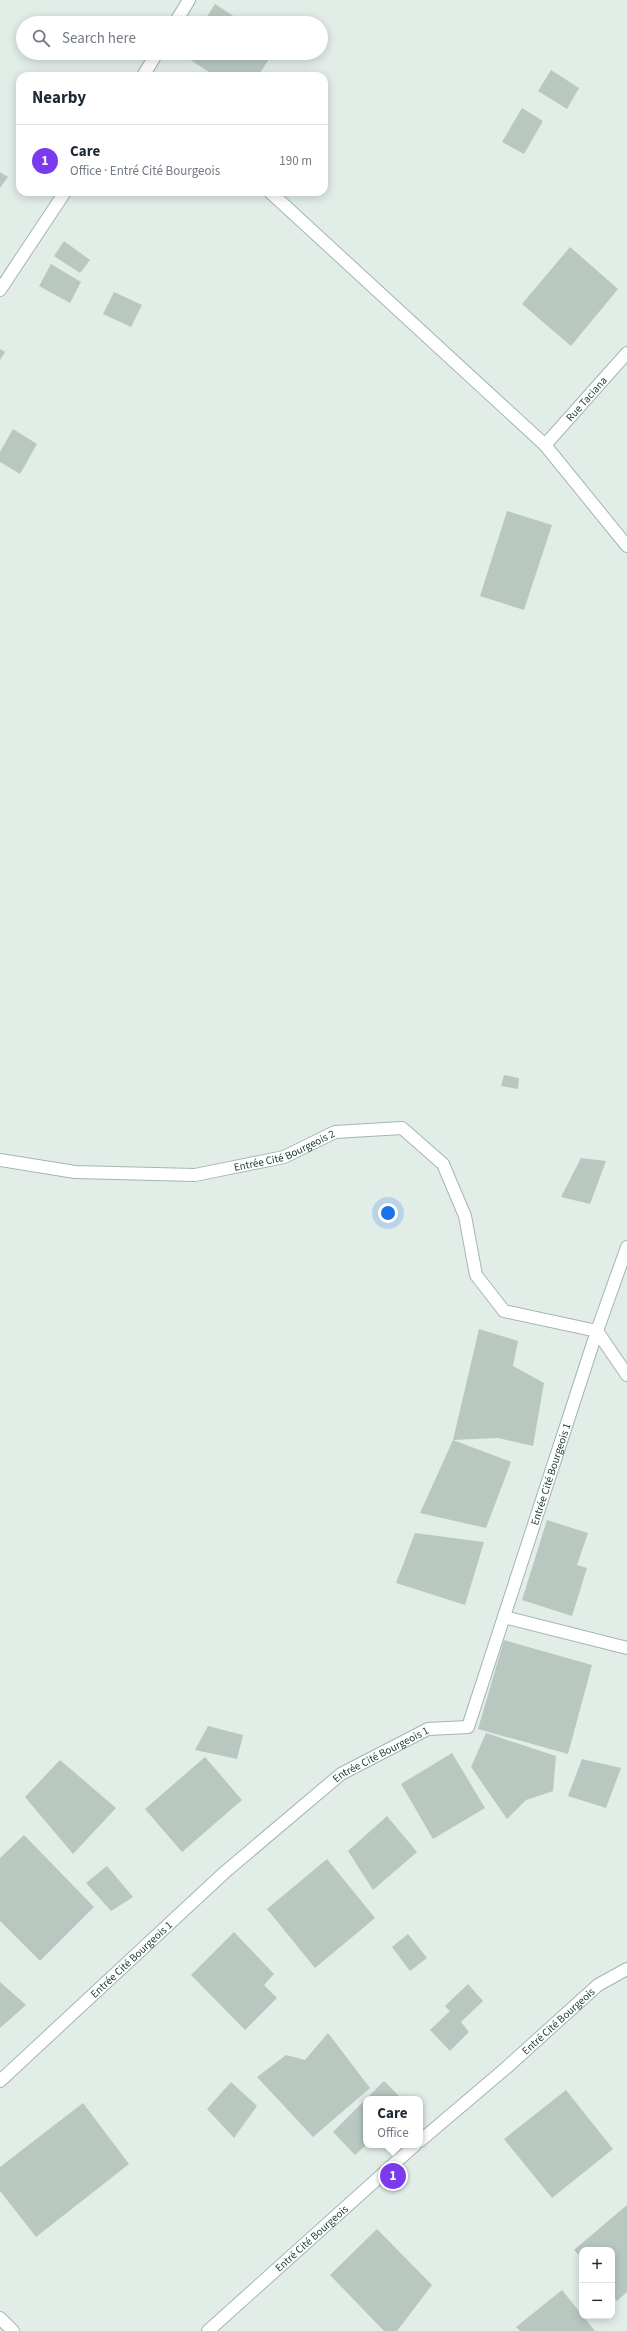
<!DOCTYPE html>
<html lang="en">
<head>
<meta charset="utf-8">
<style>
  :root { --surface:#fff; --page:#f6f6f7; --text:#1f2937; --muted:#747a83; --line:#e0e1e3; --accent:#7c3aed }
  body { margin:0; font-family:"Source Sans 3",sans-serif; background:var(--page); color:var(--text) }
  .controls { position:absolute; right:12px; bottom:12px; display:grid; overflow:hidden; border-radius:8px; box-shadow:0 2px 10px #0003 }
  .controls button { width:36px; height:36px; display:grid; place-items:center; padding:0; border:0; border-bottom:1px solid var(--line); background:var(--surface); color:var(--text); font:20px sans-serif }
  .you { position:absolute; left:388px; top:1213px; width:14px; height:14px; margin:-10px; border:3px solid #fff; border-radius:50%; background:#1a73e8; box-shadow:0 0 0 6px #1a73e833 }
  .badge { display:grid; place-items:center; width:26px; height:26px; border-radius:50%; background:var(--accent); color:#fff; font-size:13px; font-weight:700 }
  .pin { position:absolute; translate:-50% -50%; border:2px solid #fff; box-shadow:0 1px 4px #0006 }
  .popup { position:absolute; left:363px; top:2096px; width:60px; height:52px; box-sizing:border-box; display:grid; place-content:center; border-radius:8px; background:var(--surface); filter:drop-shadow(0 1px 3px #0005); font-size:13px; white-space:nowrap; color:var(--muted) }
  .popup b { font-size:15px; color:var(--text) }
  .popup::after { content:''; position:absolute; left:50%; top:100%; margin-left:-8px; border:8px solid transparent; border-top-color:var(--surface) }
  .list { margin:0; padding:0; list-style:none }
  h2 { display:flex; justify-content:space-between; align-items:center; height:52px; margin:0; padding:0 16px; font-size:17px }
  h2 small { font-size:13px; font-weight:400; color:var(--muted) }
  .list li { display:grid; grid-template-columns:26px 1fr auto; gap:12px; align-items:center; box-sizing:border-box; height:72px; padding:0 16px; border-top:1px solid var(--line) }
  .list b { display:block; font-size:15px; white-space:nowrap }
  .list p { margin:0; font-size:13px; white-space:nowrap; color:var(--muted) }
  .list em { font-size:13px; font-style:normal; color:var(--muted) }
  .icon { flex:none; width:22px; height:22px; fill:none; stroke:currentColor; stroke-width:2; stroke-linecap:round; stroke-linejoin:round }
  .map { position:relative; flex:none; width:627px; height:2331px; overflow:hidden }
  .search { position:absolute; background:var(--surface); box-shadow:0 2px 10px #0003; left:16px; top:16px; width:312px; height:44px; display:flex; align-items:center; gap:10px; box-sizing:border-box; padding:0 14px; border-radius:22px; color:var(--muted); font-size:15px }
  .panel { position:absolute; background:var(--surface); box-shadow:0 2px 10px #0003; left:16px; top:72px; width:312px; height:124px; border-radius:12px }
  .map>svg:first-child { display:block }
</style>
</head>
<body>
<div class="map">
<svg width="627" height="2331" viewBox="0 0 627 2331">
  <rect width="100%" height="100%" fill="#e2ede8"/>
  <!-- building -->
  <g fill="#b8c8c1">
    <path d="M 215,4 L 244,23 L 203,23 Z"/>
    <path d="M 184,53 L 273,53 L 258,76 L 215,76 L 183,55 Z"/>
    <path d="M 551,70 L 579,88 L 567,109 L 538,91 Z"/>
    <path d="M 522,108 L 543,121 L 524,154 L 502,142 Z"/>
    <path d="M 0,172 L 8,177 L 0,188 Z"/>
    <path d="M 64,241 L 90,260 L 80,273 L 54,256 Z"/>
    <path d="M 570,247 L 618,289 L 571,346 L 522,304 Z"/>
    <path d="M 51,264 L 81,282 L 70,303 L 39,286 Z"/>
    <path d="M 114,292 L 142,305 L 131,327 L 103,314 Z"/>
    <path d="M 0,349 L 5,352 L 0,360 Z"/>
    <path d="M 13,429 L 37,444 L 20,474 L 0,462 L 0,452 Z"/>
    <path d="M 507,511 L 552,525 L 524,610 L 480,596 Z"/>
    <path d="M 504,1075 L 519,1078 L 518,1089 L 501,1086 Z"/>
    <path d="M 581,1158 L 606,1161 L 590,1204 L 561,1197 Z"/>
    <path d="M 479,1329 L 518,1341 L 513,1366 L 544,1383 L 533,1446 L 498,1438 L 453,1440 L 511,1462 L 486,1528 L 420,1513 L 453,1440 Z"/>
    <path d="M 547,1520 L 588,1533 L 577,1565 L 587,1568 L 572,1616 L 522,1600 Z"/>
    <path d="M 415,1533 L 484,1542 L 465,1605 L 396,1583 Z"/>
    <path d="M 504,1640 L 592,1665 L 568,1754 L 478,1729 Z"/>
    <path d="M 208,1726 L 243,1735 L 237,1759 L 195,1750 Z"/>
    <path d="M 486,1733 L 556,1756 L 553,1791 L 526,1800 L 507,1819 L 471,1767 Z"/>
    <path d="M 452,1753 L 485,1808 L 433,1839 L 401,1784 Z"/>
    <path d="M 205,1757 L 242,1800 L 182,1852 L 145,1809 Z"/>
    <path d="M 582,1759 L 621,1768 L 606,1808 L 568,1796 Z"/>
    <path d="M 60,1760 L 116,1808 L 73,1854 L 25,1797 Z"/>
    <path d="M 387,1816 L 417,1852 L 373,1890 L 348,1851 Z"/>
    <path d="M 24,1835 L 94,1907 L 40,1961 L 0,1921 L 0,1858 Z"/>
    <path d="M 327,1859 L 375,1918 L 315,1968 L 267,1909 Z"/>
    <path d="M 107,1866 L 133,1897 L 111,1911 L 86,1883 Z"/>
    <path d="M 234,1932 L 274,1974 L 264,1985 L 277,1998 L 245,2030 L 191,1975 Z"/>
    <path d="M 408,1934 L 427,1958 L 410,1971 L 392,1947 Z"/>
    <path d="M 0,1982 L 26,2005 L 0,2028 Z"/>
    <path d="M 468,1984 L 483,2001 L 461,2022 L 469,2032 L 450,2051 L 430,2030 L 450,2011 L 454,2015 L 445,2006 Z"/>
    <path d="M 328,2033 L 370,2088 L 313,2137 L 257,2077 L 286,2055 L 305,2060 Z"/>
    <path d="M 384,2081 L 402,2099 L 366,2099 L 366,2145 L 355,2155 L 333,2132 Z"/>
    <path d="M 231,2082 L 257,2106 L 234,2138 L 207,2109 Z"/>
    <path d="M 566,2090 L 613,2149 L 552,2198 L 504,2139 Z"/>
    <path d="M 83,2103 L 129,2164 L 36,2237 L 0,2191 L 0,2167 Z"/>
    <path d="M 627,2205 L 627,2292 L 617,2301 L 612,2295 L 612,2250 L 582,2250 L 582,2259 L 574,2250 Z"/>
    <path d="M 377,2229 L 432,2285 L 397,2331 L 384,2331 L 330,2275 Z"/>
    <path d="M 562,2290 L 595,2331 L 520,2331 L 516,2327 Z"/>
  </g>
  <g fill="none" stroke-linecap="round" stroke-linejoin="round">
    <!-- street casing -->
    <g stroke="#a4b6af" stroke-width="14">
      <g id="street">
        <path d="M 175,23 L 189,0"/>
        <path d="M 143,76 L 157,53"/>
        <path d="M 270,192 L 545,445 L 627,546"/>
        <path d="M 0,290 L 65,192"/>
        <path id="s1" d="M 545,445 L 627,353"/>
        <path id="s2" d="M 0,1160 L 75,1172 L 195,1175 L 284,1157 L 335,1132 L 402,1128 L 443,1164 L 465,1216 L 476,1275 L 504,1311 L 597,1331 L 627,1375"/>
        <path d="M 504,1617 L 627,1648"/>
        <path id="s3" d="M 0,2081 L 225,1872 L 341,1774 L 428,1729 L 468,1727 L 597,1331 L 627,1247"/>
        <path id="s4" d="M 420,2141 L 506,2068 L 598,1985 L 627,1969"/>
        <path id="s5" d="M 208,2331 L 415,2145"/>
      </g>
    </g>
    <!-- secondary casing -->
    <g stroke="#a0bab0" stroke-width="14">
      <path id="secondary" d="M 0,2318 L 13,2331"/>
    </g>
    <!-- street -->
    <use href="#street" stroke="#fff" stroke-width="12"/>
    <!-- secondary -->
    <use href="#secondary" stroke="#fff" stroke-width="12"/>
  </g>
  <g text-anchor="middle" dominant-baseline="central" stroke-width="3.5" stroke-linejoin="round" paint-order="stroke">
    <!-- street labels -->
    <g font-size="11" fill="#214036" stroke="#f3f9f6">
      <text stroke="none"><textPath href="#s1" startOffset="62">Rue Taciana</textPath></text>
      <text stroke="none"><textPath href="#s2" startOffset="289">Entrée Cité Bourgeois 2</textPath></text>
      <text stroke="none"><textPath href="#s3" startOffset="863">Entrée Cité Bourgeois 1</textPath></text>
      <text stroke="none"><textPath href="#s3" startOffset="503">Entrée Cité Bourgeois 1</textPath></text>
      <text stroke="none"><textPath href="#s3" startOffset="179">Entrée Cité Bourgeois 1</textPath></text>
      <text stroke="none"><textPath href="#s4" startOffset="183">Entré Cité Bourgeois</textPath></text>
      <text stroke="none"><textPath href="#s5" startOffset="139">Entré Cité Bourgeois</textPath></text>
    </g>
  </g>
</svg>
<div class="controls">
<button>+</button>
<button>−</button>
</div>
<div class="you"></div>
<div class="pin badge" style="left:393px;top:2176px">1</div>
<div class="popup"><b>Care</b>Office</div>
<div class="search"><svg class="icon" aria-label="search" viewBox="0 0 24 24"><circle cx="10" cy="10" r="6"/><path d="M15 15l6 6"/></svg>Search here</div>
<section class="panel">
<h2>Nearby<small></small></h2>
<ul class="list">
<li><span class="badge">1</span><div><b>Care</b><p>Office · Entré Cité Bourgeois</p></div><em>190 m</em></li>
</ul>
</section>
</div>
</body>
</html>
